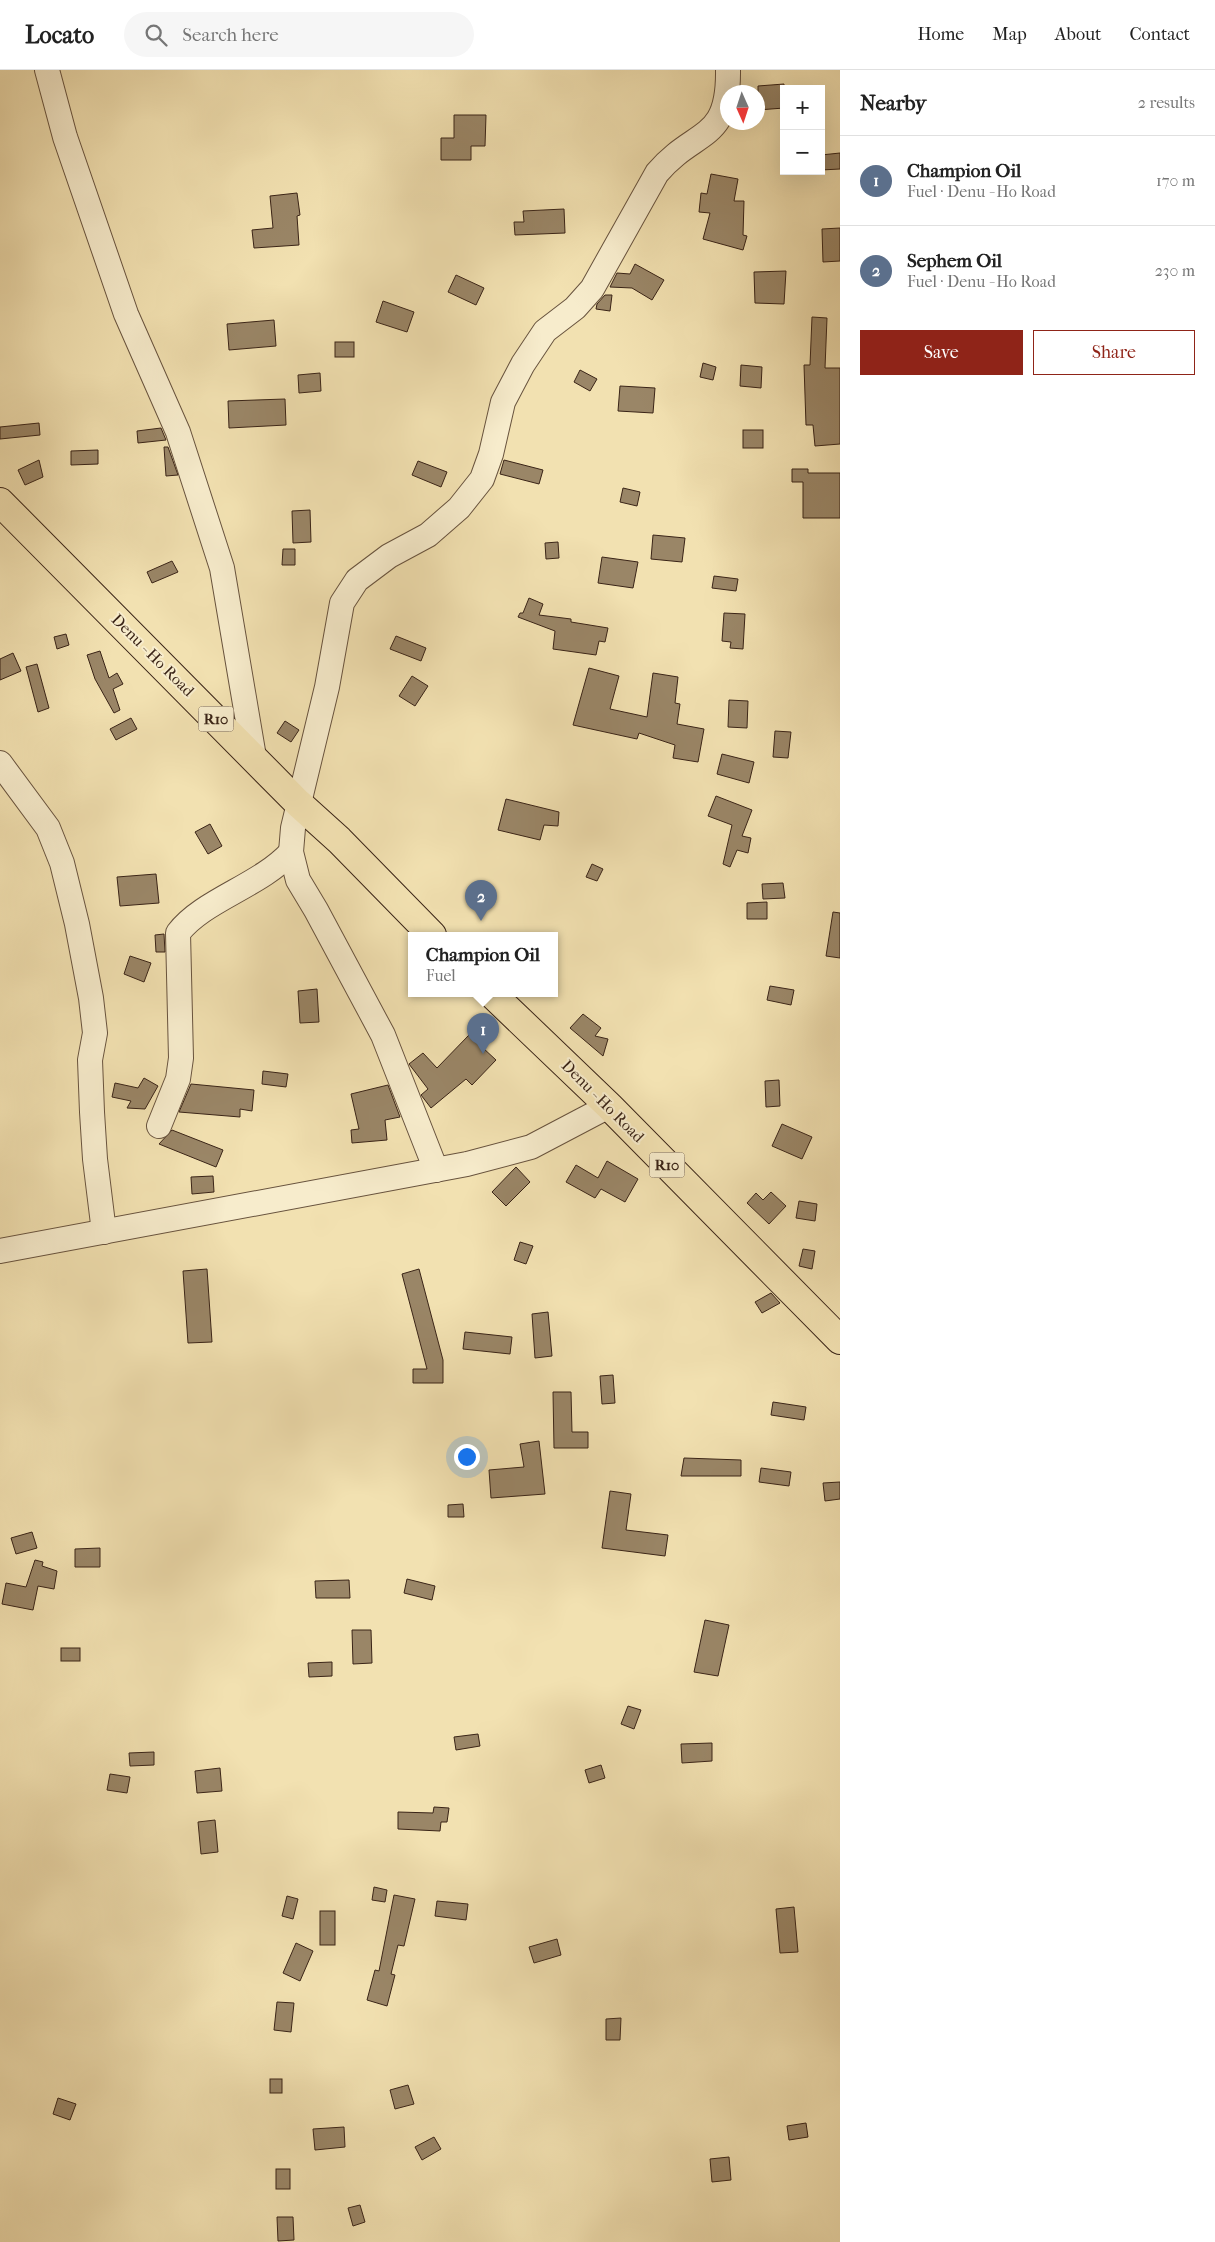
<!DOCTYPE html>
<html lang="en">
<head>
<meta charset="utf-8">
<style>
  :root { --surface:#fff; --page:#f6f6f6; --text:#222; --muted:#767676; --line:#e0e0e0; --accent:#8f2418 }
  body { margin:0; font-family:"IM FELL French Canon",serif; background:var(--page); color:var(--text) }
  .controls { position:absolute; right:15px; top:15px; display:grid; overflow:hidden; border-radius:0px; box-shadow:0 5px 20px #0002 }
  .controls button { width:45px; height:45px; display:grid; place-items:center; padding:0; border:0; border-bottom:1px solid var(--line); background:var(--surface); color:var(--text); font:25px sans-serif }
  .compass { position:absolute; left:720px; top:15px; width:45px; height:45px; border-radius:50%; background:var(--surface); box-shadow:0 5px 20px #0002; rotate:177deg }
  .you { position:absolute; left:466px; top:1386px; width:18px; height:18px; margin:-12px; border:4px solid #fff; border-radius:50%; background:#1a73e8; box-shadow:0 0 0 8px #1a73e833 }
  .badge { display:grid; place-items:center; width:32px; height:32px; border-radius:50%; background:var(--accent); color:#fff; font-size:16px; font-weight:700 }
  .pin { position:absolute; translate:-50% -41px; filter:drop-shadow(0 1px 2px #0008) }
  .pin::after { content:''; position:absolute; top:26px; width:18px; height:15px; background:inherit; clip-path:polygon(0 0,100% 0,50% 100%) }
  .popup { position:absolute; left:408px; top:862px; width:150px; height:65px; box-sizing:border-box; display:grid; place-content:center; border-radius:0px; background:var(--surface); filter:drop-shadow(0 1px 4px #0005); font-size:16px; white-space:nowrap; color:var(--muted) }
  .popup b { font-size:19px; color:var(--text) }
  .popup::after { content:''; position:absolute; left:50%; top:100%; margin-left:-10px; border:10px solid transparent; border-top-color:var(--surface) }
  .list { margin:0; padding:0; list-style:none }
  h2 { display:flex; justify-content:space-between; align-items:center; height:65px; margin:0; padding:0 20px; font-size:21px }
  h2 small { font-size:16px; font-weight:400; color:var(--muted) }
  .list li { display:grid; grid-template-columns:32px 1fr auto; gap:15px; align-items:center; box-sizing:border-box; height:90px; padding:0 20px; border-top:1px solid var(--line) }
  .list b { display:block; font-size:19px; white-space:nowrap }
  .list p { margin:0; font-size:16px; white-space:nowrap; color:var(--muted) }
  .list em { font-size:16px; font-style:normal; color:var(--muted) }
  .actions { display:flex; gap:10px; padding:15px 20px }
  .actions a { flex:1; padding:11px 0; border:1px solid var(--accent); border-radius:0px; text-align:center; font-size:18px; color:var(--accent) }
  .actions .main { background:var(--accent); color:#fff }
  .icon { flex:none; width:28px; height:28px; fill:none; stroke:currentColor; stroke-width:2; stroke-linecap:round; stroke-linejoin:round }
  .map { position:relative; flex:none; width:840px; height:2172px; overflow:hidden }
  header { display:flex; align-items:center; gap:30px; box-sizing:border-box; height:70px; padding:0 25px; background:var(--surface); border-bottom:1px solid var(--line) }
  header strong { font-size:24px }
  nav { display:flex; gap:28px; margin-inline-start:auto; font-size:18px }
  .search { width:350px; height:45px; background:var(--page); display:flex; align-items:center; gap:12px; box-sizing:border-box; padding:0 18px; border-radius:28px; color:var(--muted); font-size:19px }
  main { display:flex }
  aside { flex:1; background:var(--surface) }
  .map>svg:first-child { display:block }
</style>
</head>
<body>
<header>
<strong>Locato</strong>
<div class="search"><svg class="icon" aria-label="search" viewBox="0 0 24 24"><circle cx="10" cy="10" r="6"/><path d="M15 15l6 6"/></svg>Search here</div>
<nav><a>Home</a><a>Map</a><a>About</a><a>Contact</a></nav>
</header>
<main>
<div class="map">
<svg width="840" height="2172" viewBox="0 0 840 2172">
  <rect width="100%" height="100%" fill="#f2e1b1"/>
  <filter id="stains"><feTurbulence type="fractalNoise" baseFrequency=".004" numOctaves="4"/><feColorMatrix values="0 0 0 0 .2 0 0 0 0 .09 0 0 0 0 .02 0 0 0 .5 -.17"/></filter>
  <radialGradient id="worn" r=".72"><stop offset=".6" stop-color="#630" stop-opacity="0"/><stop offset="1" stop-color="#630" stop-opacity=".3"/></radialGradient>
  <!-- building -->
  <g fill="#9a8667" stroke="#3a2417">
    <path d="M 784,14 L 784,38 L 758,40 L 758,16 Z"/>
    <path d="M 454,45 L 486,45 L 485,76 L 471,76 L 471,90 L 441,90 L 441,68 L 454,68 Z"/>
    <path d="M 840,83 L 840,99 L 821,100 L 821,85 Z"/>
    <path d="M 711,104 L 738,109 L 734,131 L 744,131 L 743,165 L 747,166 L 743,180 L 703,169 L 710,143 L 699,142 L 701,123 L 707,124 Z"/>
    <path d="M 297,123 L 300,145 L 297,146 L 299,175 L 254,178 L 252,160 L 273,158 L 270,126 Z"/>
    <path d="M 564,139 L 565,163 L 515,165 L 514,152 L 524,152 L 523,141 Z"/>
    <path d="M 840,158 L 840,191 L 823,192 L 822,159 Z"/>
    <path d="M 635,194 L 664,210 L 652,230 L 632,218 L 610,217 L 617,203 L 630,204 Z"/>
    <path d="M 786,201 L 784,234 L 755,233 L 754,202 Z"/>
    <path d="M 456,205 L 484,218 L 476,235 L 448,222 Z"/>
    <path d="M 605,225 L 612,225 L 610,241 L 596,239 L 597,234 Z"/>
    <path d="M 383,231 L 414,242 L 407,262 L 376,252 Z"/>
    <path d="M 812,247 L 827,248 L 825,298 L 840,298 L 840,374 L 815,376 L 813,355 L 806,355 L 804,295 L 810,295 Z"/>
    <path d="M 274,250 L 276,276 L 229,280 L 227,254 Z"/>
    <rect x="335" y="272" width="19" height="15"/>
    <path d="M 703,293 L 716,297 L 713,310 L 700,307 Z"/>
    <path d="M 741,295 L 762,297 L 761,318 L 740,316 Z"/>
    <path d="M 580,300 L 597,309 L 590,321 L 574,312 Z"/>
    <path d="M 320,303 L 321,321 L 299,323 L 298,305 Z"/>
    <path d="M 620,316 L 655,318 L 653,343 L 618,341 Z"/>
    <path d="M 285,329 L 286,355 L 229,358 L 228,331 Z"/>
    <path d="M 39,353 L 40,365 L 0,369 L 0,357 Z"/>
    <path d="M 161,358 L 166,370 L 138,373 L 137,361 Z"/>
    <rect x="743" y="360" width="20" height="18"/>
    <path d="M 164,377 L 168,377 L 178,405 L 166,406 Z"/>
    <path d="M 98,380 L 98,394 L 71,395 L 71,381 Z"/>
    <path d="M 39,390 L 43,407 L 25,415 L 18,400 Z"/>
    <path d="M 504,390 L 543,400 L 539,414 L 500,404 Z"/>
    <path d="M 418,391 L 447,402 L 441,417 L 412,405 Z"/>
    <path d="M 792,399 L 808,399 L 808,403 L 840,403 L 840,448 L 803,448 L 803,412 L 792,412 Z"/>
    <path d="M 623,418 L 640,422 L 637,436 L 620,432 Z"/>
    <path d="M 310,440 L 311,472 L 293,473 L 292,441 Z"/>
    <path d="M 653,465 L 685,468 L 682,492 L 651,489 Z"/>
    <path d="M 558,472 L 559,488 L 546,489 L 545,473 Z"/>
    <path d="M 283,479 L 295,479 L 295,495 L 282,495 Z"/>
    <path d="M 602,487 L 638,492 L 633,518 L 598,513 Z"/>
    <path d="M 172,491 L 178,502 L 152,513 L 147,502 Z"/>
    <path d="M 714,506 L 738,509 L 736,521 L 712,518 Z"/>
    <path d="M 529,528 L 543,534 L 539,545 L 571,549 L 571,552 L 608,558 L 605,572 L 599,571 L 596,585 L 553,579 L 555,561 L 518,547 L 520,543 L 523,543 Z"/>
    <path d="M 724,543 L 745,544 L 743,579 L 730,578 L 731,572 L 722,571 Z"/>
    <path d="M 66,564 L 69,575 L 57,579 L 54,567 Z"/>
    <path d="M 396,566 L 426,578 L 421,591 L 390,579 Z"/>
    <path d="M 100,581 L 109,608 L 117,603 L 123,614 L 113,619 L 120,640 L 114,643 L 95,609 L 87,585 Z"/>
    <path d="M 13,583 L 21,601 L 0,610 L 0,589 Z"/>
    <path d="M 37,594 L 49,638 L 38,642 L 26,597 Z"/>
    <path d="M 589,598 L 619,606 L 610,639 L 647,647 L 653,603 L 678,607 L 675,633 L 680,634 L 677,654 L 704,659 L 698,692 L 673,688 L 675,675 L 639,663 L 637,669 L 573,655 Z"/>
    <path d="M 412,606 L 428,616 L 415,636 L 399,626 Z"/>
    <path d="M 729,630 L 748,631 L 747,658 L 728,657 Z"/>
    <path d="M 131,648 L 137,659 L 116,670 L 110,659 Z"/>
    <path d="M 285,651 L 299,660 L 291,672 L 277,663 Z"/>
    <path d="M 775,661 L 791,662 L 788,688 L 773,687 Z"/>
    <path d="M 722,684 L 754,692 L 749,713 L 717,704 Z"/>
    <path d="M 716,726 L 752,740 L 742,766 L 751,768 L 748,783 L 737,780 L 730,797 L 723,794 L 732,755 L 708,746 Z"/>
    <path d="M 506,729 L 559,742 L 558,756 L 544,755 L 540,770 L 498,760 Z"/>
    <path d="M 210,754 L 222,776 L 208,784 L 195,762 Z"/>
    <path d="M 592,794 L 603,799 L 597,811 L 586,807 Z"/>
    <path d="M 156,804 L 159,833 L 120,836 L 117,807 Z"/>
    <path d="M 783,813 L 785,828 L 763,829 L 762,814 Z"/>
    <path d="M 767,832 L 767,849 L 747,849 L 747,833 Z"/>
    <path d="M 833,842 L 840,843 L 840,888 L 826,886 Z"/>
    <path d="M 164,864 L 165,882 L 156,882 L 155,865 Z"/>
    <path d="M 130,886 L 151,893 L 144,912 L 124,904 Z"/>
    <path d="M 770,916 L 794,920 L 791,935 L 767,930 Z"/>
    <path d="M 317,919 L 319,952 L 300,953 L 298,921 Z"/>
    <path d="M 583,944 L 601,958 L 595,966 L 608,969 L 603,986 L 570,958 Z"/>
    <path d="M 469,965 L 496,990 L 472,1015 L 466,1009 L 431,1038 L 421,1025 L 428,1019 L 409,994 L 423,983 L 437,998 Z"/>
    <path d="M 263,1001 L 288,1004 L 286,1017 L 262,1014 Z"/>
    <path d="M 144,1008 L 158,1016 L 145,1039 L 127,1038 L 131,1031 L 112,1027 L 115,1013 L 138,1018 Z"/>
    <path d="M 779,1010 L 780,1036 L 766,1037 L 765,1011 Z"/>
    <path d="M 191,1014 L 254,1020 L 252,1041 L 240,1039 L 240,1047 L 179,1042 Z"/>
    <path d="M 388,1015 L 400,1047 L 385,1050 L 387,1070 L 352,1073 L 351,1060 L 359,1059 L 351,1024 Z"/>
    <path d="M 782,1054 L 812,1067 L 802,1089 L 772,1076 Z"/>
    <path d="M 172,1060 L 223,1080 L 216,1097 L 159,1074 Z"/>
    <path d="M 607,1091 L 638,1109 L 625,1132 L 601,1119 L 595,1128 L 566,1112 L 576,1095 L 598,1108 Z"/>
    <path d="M 516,1097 L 530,1112 L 506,1136 L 492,1122 Z"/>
    <path d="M 213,1106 L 214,1122 L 192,1124 L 191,1107 Z"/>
    <path d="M 771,1122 L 786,1136 L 769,1154 L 747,1133 L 756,1123 L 763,1130 Z"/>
    <path d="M 799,1131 L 817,1134 L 815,1151 L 796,1148 Z"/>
    <path d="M 520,1172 L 533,1176 L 526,1194 L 514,1190 Z"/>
    <path d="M 803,1179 L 815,1181 L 812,1199 L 799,1196 Z"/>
    <path d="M 207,1199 L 212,1272 L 188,1273 L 183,1201 Z"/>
    <path d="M 419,1199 L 443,1290 L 443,1313 L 413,1313 L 413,1299 L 427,1299 L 402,1204 Z"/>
    <path d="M 771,1223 L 780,1233 L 762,1243 L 755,1232 Z"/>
    <path d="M 548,1242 L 552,1286 L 535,1288 L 532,1244 Z"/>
    <path d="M 465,1262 L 512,1267 L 510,1284 L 463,1279 Z"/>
    <path d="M 613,1305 L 615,1333 L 602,1334 L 600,1306 Z"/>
    <path d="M 553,1322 L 571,1322 L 572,1362 L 588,1362 L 588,1378 L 554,1378 Z"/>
    <path d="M 773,1332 L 806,1337 L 804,1350 L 771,1345 Z"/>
    <path d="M 539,1371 L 545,1424 L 491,1428 L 489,1400 L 524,1397 L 520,1374 Z"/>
    <path d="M 684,1388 L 741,1390 L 741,1406 L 681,1406 Z"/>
    <path d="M 761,1398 L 791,1402 L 789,1416 L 759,1412 Z"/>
    <path d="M 840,1412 L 840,1429 L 825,1431 L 823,1413 Z"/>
    <path d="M 610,1421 L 631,1424 L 626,1460 L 668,1465 L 665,1486 L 602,1478 Z"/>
    <path d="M 463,1434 L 464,1447 L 448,1447 L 448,1435 Z"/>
    <path d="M 32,1462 L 37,1478 L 16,1484 L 11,1468 Z"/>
    <path d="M 100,1478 L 100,1497 L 75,1497 L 75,1479 Z"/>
    <path d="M 35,1490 L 43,1492 L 42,1496 L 57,1501 L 54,1519 L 38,1516 L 33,1540 L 2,1534 L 6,1513 L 26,1517 Z"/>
    <path d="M 407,1509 L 435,1516 L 432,1530 L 404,1523 Z"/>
    <path d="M 349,1510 L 350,1528 L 316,1528 L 315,1511 Z"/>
    <path d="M 705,1550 L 729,1555 L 718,1606 L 694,1602 Z"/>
    <path d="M 352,1560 L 371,1560 L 372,1593 L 353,1594 Z"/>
    <rect x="61" y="1578" width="19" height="13"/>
    <path d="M 332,1592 L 332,1606 L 309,1607 L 308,1593 Z"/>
    <path d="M 628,1636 L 641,1640 L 634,1659 L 621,1654 Z"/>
    <path d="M 478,1664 L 480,1676 L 456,1680 L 454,1667 Z"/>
    <path d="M 712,1673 L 712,1691 L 682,1693 L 681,1674 Z"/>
    <path d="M 154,1682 L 154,1695 L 130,1696 L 129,1683 Z"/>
    <path d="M 601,1695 L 605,1708 L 589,1713 L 585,1700 Z"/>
    <path d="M 220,1698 L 222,1721 L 197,1723 L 195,1701 Z"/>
    <path d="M 110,1704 L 130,1707 L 127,1723 L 107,1720 Z"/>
    <path d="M 434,1737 L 449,1738 L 447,1752 L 441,1752 L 440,1761 L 398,1759 L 398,1742 L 433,1743 Z"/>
    <path d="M 215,1750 L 218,1782 L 201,1784 L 198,1752 Z"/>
    <path d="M 374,1817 L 387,1820 L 385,1832 L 372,1830 Z"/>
    <path d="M 394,1825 L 415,1829 L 404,1876 L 398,1875 L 391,1904 L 395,1905 L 387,1936 L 367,1930 L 375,1900 L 379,1901 Z"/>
    <path d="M 287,1826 L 298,1829 L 293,1849 L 282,1846 Z"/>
    <path d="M 437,1831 L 468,1834 L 466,1850 L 435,1846 Z"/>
    <path d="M 794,1837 L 798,1882 L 780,1883 L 776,1839 Z"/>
    <rect x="320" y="1841" width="15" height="34"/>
    <path d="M 557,1869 L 561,1885 L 534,1893 L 529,1877 Z"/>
    <path d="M 296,1873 L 313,1881 L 300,1911 L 283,1903 Z"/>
    <path d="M 277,1932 L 294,1933 L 291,1962 L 274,1960 Z"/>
    <path d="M 621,1948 L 620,1970 L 606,1970 L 606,1949 Z"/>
    <rect x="270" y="2009" width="12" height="14"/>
    <path d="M 408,2015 L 414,2034 L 395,2039 L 390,2020 Z"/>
    <path d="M 58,2028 L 76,2034 L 70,2050 L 53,2044 Z"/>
    <path d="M 806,2053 L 808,2067 L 789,2070 L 787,2056 Z"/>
    <path d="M 344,2057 L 345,2077 L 315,2080 L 313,2059 Z"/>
    <path d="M 434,2067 L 441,2079 L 422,2090 L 415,2077 Z"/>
    <path d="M 729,2087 L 731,2110 L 712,2112 L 710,2089 Z"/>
    <rect x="276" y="2099" width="14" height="20"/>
    <path d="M 360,2135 L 365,2152 L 353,2156 L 348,2138 Z"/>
    <path d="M 277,2147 L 293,2147 L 294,2170 L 278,2171 Z"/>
  </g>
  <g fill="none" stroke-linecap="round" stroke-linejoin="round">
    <!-- minor casing -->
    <g stroke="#68533e" stroke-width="26">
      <g id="minor">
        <path d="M 47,0 L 65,67 L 126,244 L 178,362 L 222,498 L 254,687"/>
        <path d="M 0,693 L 48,758 L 62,793 L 77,854 L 91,928 L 95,963 L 90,990 L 92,1042 L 95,1089 L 104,1162"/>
        <path d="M 159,1056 L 178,1009 L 181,988 L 178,863 C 203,830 260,816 291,782"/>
        <path d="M 436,1100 L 383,965 L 316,840 L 298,810 L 291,782 L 293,758 L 327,617 L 342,533 L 357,510 L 389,486 L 428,465 L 459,438 L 482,409 L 491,384 L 503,332 L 523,294 L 545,261 L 575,238 L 592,219 L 657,103 C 695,58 729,73 728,0"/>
        <path d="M 0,1181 L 467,1094 L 531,1077 L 609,1036"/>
      </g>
    </g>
    <!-- major casing -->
    <g stroke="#3a2417" stroke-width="30">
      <g id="major">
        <path d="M 0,432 L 298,733 L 339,770 L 432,865"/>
        <path d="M 491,923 L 609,1036 L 840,1270"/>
      </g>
    </g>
    <!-- minor -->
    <use href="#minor" stroke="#f7eccc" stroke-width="24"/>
    <!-- major -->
    <use href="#major" stroke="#f2e1b1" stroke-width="28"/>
  </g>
  <g text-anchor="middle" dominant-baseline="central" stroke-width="4" stroke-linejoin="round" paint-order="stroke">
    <!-- shield labels -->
    <g fill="#f7eccc" stroke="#73604d" stroke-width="1">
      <rect x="198.5" y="636.5" width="35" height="25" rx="4"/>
      <rect x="649.5" y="1082.5" width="35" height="25" rx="4"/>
    </g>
    <g font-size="15" font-weight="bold" fill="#3a2417">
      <text x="216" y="649">R10</text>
      <text x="667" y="1095">R10</text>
    </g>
    <!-- street labels -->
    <g font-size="16" fill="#3a2417" stroke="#f7eccc">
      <text transform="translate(153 585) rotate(45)">Denu - Ho Road</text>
      <text transform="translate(603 1031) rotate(45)">Denu - Ho Road</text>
    </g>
  </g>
  <rect width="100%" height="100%" filter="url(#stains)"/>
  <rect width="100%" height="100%" fill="url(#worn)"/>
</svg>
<div class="controls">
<button>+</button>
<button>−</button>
</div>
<svg class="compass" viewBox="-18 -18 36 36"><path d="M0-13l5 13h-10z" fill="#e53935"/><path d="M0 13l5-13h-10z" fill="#767676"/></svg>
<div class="you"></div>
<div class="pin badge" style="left:483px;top:984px;background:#5c6f8a">1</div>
<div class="popup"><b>Champion Oil</b>Fuel</div>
<div class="pin badge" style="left:481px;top:851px;background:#5c6f8a">2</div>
</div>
<aside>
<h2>Nearby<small>2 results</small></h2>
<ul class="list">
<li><span class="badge" style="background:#5c6f8a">1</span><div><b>Champion Oil</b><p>Fuel · Denu - Ho Road</p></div><em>170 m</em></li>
<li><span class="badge" style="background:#5c6f8a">2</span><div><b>Sephem Oil</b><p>Fuel · Denu - Ho Road</p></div><em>230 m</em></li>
</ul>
<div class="actions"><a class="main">Save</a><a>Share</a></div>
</aside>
</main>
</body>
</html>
